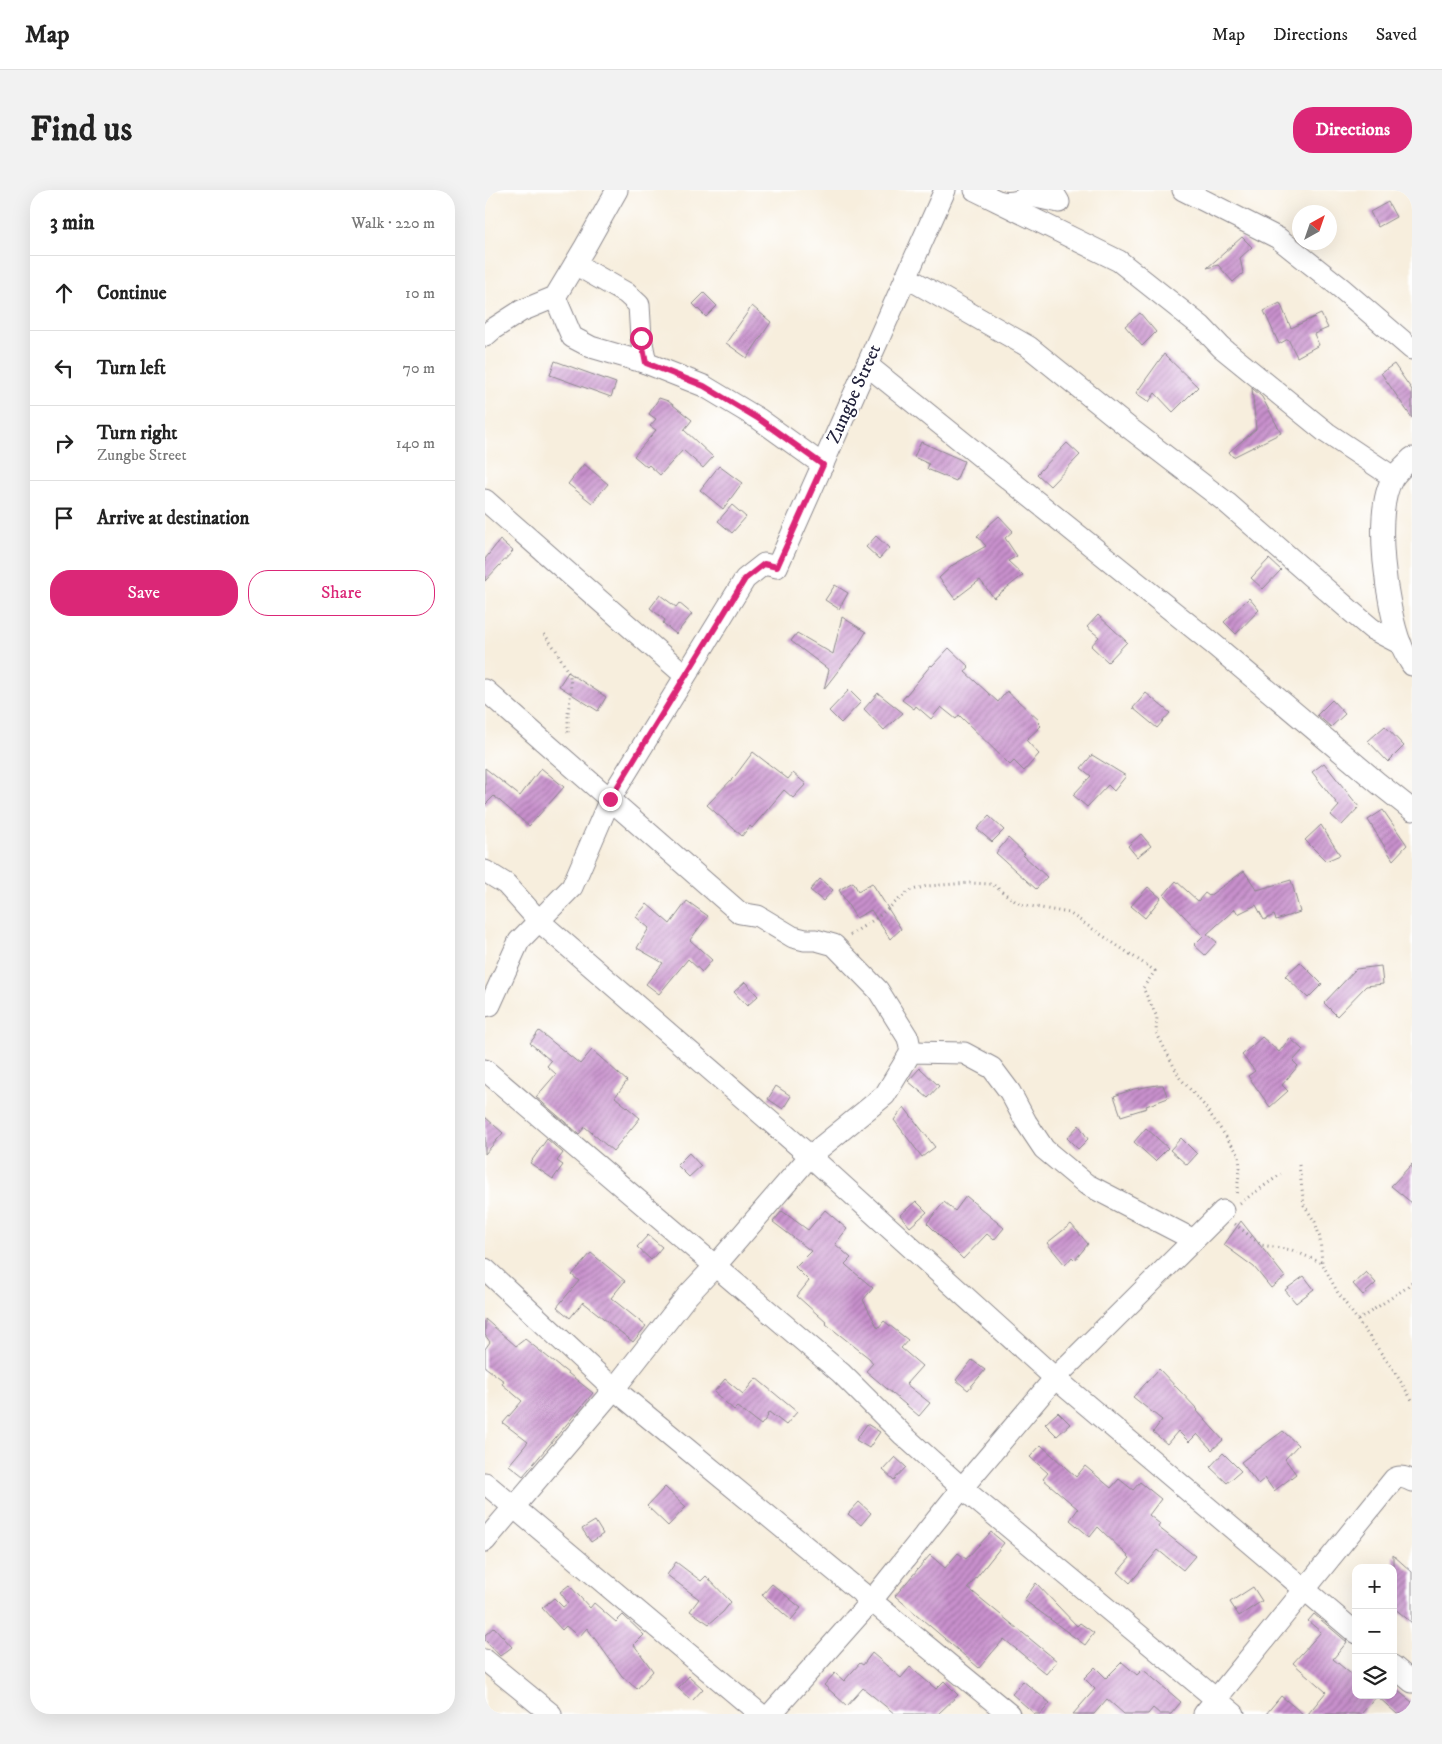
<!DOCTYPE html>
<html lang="en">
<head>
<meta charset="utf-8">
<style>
  :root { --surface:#fff; --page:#f2f2f2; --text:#222; --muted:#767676; --line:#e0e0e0; --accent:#db2777 }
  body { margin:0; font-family:"IM FELL DW Pica",serif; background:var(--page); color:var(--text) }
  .controls { position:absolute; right:15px; bottom:15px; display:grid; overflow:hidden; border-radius:10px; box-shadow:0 5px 20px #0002 }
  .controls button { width:45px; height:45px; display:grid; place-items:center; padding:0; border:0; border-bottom:1px solid var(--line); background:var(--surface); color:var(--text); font:25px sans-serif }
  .compass { position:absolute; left:807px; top:15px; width:45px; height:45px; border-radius:50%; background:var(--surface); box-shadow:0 5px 20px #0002; rotate:40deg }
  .stop { position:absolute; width:15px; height:15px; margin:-11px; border:4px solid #db2777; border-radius:50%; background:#fff }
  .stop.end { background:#db2777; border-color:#fff; box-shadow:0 1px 5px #0008 }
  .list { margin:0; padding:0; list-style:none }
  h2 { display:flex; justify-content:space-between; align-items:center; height:65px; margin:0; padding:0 20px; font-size:21px }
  h2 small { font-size:16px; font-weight:400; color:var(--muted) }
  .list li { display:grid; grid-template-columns:32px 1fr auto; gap:15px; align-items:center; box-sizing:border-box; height:75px; padding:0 20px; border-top:1px solid var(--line) }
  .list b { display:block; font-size:19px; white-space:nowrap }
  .list p { margin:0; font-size:16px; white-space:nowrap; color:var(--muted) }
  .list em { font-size:16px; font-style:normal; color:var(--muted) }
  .actions { display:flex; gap:10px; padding:15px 20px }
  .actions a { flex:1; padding:11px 0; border:1px solid var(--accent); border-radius:20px; text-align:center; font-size:18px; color:var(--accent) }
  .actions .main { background:var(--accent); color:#fff }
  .icon { flex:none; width:28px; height:28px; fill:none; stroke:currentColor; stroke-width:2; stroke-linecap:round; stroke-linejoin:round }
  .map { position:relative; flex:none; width:927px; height:1524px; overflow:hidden; border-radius:20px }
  header { display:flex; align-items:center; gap:30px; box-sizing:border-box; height:70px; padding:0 25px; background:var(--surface); border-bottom:1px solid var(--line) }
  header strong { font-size:24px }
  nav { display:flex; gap:28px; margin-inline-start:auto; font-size:18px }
  .intro { display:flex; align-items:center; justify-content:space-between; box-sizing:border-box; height:120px; padding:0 30px }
  h1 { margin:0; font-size:35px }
  .button { padding:12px 22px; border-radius:20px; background:var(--accent); color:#fff; font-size:18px; font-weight:700 }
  main { display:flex; gap:30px; padding:0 30px }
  aside { flex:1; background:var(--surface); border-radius:20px; box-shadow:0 5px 20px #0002 }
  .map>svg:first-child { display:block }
</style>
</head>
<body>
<header>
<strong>Map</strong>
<nav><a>Map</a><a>Directions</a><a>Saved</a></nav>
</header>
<div class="intro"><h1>Find us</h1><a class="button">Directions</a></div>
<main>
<aside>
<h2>3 min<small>Walk · 220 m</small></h2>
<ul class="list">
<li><svg class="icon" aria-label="ahead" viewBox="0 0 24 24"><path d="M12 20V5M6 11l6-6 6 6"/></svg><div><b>Continue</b></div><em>10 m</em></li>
<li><svg class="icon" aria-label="left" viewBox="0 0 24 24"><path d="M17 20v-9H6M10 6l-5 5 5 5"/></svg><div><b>Turn left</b></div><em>70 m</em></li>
<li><svg class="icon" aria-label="right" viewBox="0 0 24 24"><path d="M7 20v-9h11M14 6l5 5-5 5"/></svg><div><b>Turn right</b><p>Zungbe Street</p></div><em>140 m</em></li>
<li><svg class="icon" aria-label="arrive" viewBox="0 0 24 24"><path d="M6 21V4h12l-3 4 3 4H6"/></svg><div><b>Arrive at destination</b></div></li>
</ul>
<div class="actions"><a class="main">Save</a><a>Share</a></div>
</aside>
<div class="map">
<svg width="927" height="1524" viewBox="0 0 927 1524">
  <defs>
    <pattern id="building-hatch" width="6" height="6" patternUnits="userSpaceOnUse" patternTransform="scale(1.25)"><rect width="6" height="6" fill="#c890cc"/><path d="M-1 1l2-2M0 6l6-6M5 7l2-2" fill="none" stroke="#a275a7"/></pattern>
  </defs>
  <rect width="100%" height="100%" fill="#fff"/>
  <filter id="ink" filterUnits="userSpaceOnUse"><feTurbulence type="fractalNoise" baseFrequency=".02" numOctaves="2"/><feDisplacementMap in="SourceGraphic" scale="10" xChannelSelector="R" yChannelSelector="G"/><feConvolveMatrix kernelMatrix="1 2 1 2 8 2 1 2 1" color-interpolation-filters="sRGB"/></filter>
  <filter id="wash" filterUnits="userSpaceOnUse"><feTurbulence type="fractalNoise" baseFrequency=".0096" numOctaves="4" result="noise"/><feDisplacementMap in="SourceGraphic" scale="20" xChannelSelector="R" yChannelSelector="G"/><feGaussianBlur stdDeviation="1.12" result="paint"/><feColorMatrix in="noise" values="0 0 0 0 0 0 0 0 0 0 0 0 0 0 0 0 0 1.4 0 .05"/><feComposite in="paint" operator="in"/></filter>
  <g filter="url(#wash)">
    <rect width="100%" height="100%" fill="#f7eedd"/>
    <g id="blocks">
      <!-- building -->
      <g fill="url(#building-hatch)">
        <path d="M 903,12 L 911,27 L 893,37 L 885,22 Z"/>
        <path d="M 757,47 L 767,57 L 755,68 L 758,83 L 748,92 L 733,75 L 722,78 Z"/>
        <path d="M 219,103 L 232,116 L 221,127 L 208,114 Z"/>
        <path d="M 795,113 L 806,138 L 836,124 L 843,138 L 829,144 L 834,155 L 812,167 L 803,149 L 794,154 L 779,121 Z"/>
        <path d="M 267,116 L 286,132 L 262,168 L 241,153 Z"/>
        <path d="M 655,123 L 671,142 L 657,156 L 640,136 Z"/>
        <path d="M 679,164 L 713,197 L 688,222 L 670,203 L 664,212 L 651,203 Z"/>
        <path d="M 70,171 L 131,193 L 126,207 L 65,185 Z"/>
        <path d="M 909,174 L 927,200 L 927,228 L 896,183 Z"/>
        <path d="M 767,198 L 777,207 L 796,243 L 748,267 L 744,262 L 771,239 Z"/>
        <path d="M 174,208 L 183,211 L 207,230 L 199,240 L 228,267 L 218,278 L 198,260 L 175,285 L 164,275 L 162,277 L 149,266 L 171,240 L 165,236 L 171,229 L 164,224 Z"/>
        <path d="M 436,252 L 479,271 L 471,291 L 442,279 L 444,274 L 429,267 Z"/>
        <path d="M 582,253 L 595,265 L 565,296 L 552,284 Z"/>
        <path d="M 99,274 L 123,294 L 107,313 L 83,294 Z"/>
        <path d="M 234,276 L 257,293 L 238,319 L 215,300 Z"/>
        <path d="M 247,315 L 261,327 L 247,343 L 233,331 Z"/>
        <path d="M 514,326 L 528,341 L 520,348 L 532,366 L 523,371 L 538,385 L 509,408 L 495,390 L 470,409 L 454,388 L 468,375 L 501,356 L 492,346 Z"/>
        <path d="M 391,346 L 404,358 L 394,369 L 381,357 Z"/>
        <path d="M 15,350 L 28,361 L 0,391 L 0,369 Z"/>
        <path d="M 784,369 L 796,380 L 778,399 L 766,388 Z"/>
        <path d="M 350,395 L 363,403 L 354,419 L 340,410 Z"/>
        <path d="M 175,405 L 191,417 L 194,413 L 207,424 L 191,444 L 178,433 L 180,430 L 165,418 Z"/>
        <path d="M 764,408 L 774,420 L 751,444 L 739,432 Z"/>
        <path d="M 613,425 L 642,452 L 623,472 L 606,456 L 614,447 L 602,437 Z"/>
        <path d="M 357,427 L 381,442 L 373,455 L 339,499 L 344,480 L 306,451 L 312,443 L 348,464 Z"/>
        <path d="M 464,458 L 484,477 L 480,482 L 513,512 L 522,501 L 555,531 L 553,533 L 556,536 L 541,550 L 554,564 L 539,581 L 529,571 L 525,575 L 474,525 L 471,529 L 456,517 L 446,529 L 431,516 L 429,519 L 417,510 L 446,475 L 447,476 Z"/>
        <path d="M 83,482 L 121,507 L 113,521 L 74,496 Z"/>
        <path d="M 364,500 L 376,512 L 356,533 L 344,521 Z"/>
        <path d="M 393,503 L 418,523 L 399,540 L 379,519 Z"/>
        <path d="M 661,503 L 685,523 L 672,538 L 648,518 Z"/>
        <path d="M 847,510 L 860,524 L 846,537 L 832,525 Z"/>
        <path d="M 900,536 L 919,556 L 903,572 L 883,551 Z"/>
        <path d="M 268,562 L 303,589 L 308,583 L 321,594 L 308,608 L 299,600 L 267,638 L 265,636 L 257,646 L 222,615 L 250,586 Z"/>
        <path d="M 607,565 L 641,586 L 629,601 L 623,595 L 602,617 L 588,605 L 606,586 L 596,578 Z"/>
        <path d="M 839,573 L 874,617 L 857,635 L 846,625 L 854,616 L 827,582 Z"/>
        <path d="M 0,578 L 35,606 L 56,578 L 79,597 L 44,636 L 9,606 L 0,615 Z"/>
        <path d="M 898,620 L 922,655 L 908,670 L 883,630 Z"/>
        <path d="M 504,626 L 519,640 L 507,652 L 492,639 Z"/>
        <path d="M 836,635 L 855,665 L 841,671 L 820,650 Z"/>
        <path d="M 656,644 L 666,656 L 652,667 L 643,656 Z"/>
        <path d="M 523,648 L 540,664 L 538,665 L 562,687 L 551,699 L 511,663 Z"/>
        <path d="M 759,681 L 772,700 L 806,690 L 815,722 L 791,730 L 789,725 L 779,730 L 771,715 L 753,724 L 750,719 L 722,744 L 732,752 L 720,765 L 709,755 L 718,746 L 679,705 L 691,691 L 713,711 L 720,703 L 724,706 Z"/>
        <path d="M 335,689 L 348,700 L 338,711 L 325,700 Z"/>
        <path d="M 368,692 L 373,701 L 387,693 L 416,739 L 405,749 L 386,720 L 371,728 L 354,700 Z"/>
        <path d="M 663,697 L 676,708 L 660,728 L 646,716 Z"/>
        <path d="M 202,711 L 223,726 L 205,750 L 227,770 L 217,782 L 203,769 L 174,804 L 161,794 L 178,773 L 152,758 L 164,738 L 151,727 L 162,714 L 185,734 Z"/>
        <path d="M 815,772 L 837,794 L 823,808 L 800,786 Z"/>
        <path d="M 896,776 L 898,794 L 881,796 L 852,826 L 839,813 L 871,779 Z"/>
        <path d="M 260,792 L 273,806 L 262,816 L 249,802 Z"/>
        <path d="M 54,841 L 95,874 L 107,860 L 142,891 L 130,907 L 155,928 L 128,961 L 100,937 L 94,944 L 51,907 L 71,884 L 62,876 L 66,871 L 45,853 Z"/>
        <path d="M 777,847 L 794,862 L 805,848 L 818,860 L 808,871 L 813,876 L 797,895 L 803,901 L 785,917 L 763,886 L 770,881 L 757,865 Z"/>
        <path d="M 435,878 L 454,896 L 443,908 L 423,891 Z"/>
        <path d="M 672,895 L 678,895 L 683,908 L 661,916 L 662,918 L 636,926 L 629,906 L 649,899 Z"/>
        <path d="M 291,896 L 306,906 L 298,919 L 283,909 Z"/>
        <path d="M 419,917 L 450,957 L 437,967 L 409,930 Z"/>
        <path d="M 0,927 L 18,943 L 0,964 Z"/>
        <path d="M 594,935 L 603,949 L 593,959 L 582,948 Z"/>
        <path d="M 661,938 L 683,958 L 670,971 L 649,952 Z"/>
        <path d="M 696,948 L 712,964 L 702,975 L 685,960 Z"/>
        <path d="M 62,949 L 78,963 L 72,971 L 78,975 L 68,989 L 45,973 Z"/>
        <path d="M 204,963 L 216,976 L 204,987 L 192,975 Z"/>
        <path d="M 927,974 L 927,1013 L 906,996 Z"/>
        <path d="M 481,1006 L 519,1038 L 509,1050 L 502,1044 L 478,1069 L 442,1033 L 459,1012 L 470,1021 Z"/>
        <path d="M 431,1011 L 442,1022 L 425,1037 L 415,1025 Z"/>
        <path d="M 340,1020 L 362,1039 L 350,1054 L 366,1068 L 360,1074 L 362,1076 L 388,1098 L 378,1110 L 393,1138 L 399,1131 L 423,1150 L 416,1158 L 437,1176 L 421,1194 L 445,1213 L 434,1226 L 381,1181 L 388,1173 L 384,1168 L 341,1134 L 342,1133 L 312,1106 L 324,1091 L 310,1077 L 326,1061 L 288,1032 L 297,1021 L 323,1040 Z"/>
        <path d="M 756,1031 L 800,1087 L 786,1098 L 769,1077 L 739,1055 Z"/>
        <path d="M 586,1034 L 603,1054 L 590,1070 L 587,1067 L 580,1075 L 562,1053 Z"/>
        <path d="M 163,1045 L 177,1057 L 166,1070 L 152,1057 Z"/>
        <path d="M 106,1063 L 140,1091 L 126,1108 L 161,1136 L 148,1152 L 98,1112 L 85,1128 L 72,1117 L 94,1091 L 87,1085 Z"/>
        <path d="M 881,1082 L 891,1093 L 878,1105 L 868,1094 Z"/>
        <path d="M 819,1086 L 829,1099 L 811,1113 L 800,1100 Z"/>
        <path d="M 0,1129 L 31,1156 L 40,1149 L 108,1203 L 38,1286 L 24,1275 L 43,1252 L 18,1233 L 37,1211 L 17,1194 L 19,1191 L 0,1177 L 0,1159 L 5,1152 L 0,1145 Z"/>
        <path d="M 487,1170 L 500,1180 L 483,1200 L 471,1190 Z"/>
        <path d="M 674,1179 L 713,1220 L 712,1221 L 738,1250 L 727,1260 L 712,1244 L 704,1252 L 693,1241 L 682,1254 L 668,1242 L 677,1230 L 648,1207 Z"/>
        <path d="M 271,1188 L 312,1222 L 301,1235 L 284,1222 L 282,1225 L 283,1226 L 276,1235 L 252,1217 L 249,1220 L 229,1202 L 240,1189 L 258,1204 Z"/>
        <path d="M 573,1222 L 585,1234 L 572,1246 L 560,1234 Z"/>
        <path d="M 382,1234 L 395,1242 L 384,1258 L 371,1250 Z"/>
        <path d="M 798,1241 L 813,1255 L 800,1269 L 811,1284 L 789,1301 L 780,1288 L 773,1294 L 756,1272 Z"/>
        <path d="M 556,1255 L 591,1287 L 600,1276 L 626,1298 L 634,1289 L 648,1300 L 655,1292 L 676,1309 L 664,1325 L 675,1334 L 673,1337 L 710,1366 L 698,1380 L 673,1360 L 645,1393 L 633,1382 L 645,1368 L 613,1337 L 605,1347 L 585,1330 L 593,1319 L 558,1289 L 563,1283 L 545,1267 Z"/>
        <path d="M 738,1263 L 756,1281 L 742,1293 L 725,1277 Z"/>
        <path d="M 410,1267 L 421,1277 L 409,1290 L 398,1280 Z"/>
        <path d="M 180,1297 L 201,1317 L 183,1336 L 162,1316 Z"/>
        <path d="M 374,1312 L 386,1323 L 376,1335 L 363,1324 Z"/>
        <path d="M 110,1331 L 118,1344 L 106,1352 L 97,1339 Z"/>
        <path d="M 506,1342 L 519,1353 L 483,1398 L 572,1471 L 561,1484 L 519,1449 L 494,1478 L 410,1406 L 445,1365 L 460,1378 L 473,1363 L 481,1369 Z"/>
        <path d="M 908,1365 L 927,1382 L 927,1433 L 908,1417 Z"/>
        <path d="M 191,1372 L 216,1391 L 221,1386 L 246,1412 L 238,1422 L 224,1434 L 205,1421 L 214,1409 L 182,1385 Z"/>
        <path d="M 551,1393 L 592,1436 L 595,1433 L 609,1443 L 600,1455 L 539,1410 Z"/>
        <path d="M 287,1394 L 316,1418 L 306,1430 L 277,1405 Z"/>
        <path d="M 84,1395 L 105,1418 L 109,1413 L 131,1432 L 138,1425 L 159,1445 L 149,1455 L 168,1481 L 152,1499 L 137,1486 L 102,1438 L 94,1447 L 81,1436 L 77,1440 L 57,1418 L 69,1408 L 78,1417 L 83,1413 L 75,1402 Z"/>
        <path d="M 768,1397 L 777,1411 L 754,1426 L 745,1412 Z"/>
        <path d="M 829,1424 L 862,1452 L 848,1469 L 871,1488 L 871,1505 L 908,1505 L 908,1497 L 927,1512 L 927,1524 L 912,1524 L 892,1506 L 876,1524 L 823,1524 L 841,1502 L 808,1473 L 836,1442 L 823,1431 Z"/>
        <path d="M 9,1437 L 27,1457 L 15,1466 L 0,1450 L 0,1445 Z"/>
        <path d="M 387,1463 L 416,1488 L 425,1477 L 451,1499 L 459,1491 L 473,1505 L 453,1524 L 410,1524 L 378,1498 L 362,1516 L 339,1495 L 350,1483 L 359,1491 L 375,1473 L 378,1475 Z"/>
        <path d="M 637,1472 L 652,1485 L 657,1480 L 661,1482 L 696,1512 L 686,1524 L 675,1524 L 668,1518 L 663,1524 L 639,1524 L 622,1509 L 609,1524 L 588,1524 L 610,1499 L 599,1488 L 610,1477 L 621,1488 Z"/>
        <path d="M 204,1486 L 218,1499 L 207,1511 L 193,1498 Z"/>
        <path d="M 538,1491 L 565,1513 L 556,1524 L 550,1524 L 527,1504 Z"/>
        <path d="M 796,1506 L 818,1524 L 781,1524 Z"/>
      </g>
    </g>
  </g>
  <g filter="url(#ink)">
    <use href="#blocks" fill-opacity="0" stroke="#8c888c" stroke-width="1"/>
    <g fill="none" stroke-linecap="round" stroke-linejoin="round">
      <!-- minor casing -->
      <g stroke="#8c888c" stroke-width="23">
        <g id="minor">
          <path d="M 490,0 L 634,71 L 716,136 L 736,157 L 842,243 L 908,287"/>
          <path d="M 698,0 L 793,48 L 856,98 L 927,159"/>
          <path d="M 541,5 L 574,12 L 567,0"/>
          <path d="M 513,11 C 530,16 543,7 558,0"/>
          <path d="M 90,74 L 141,103 L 154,115 L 156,148 L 161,173 L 219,196 L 274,229 L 338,275"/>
          <path d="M 421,87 L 544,157 L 643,237 L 742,313 L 868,423 L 887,439 L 916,454"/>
          <path d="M 70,107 L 87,147 L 106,157 L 161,173"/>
          <path d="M 0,146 L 8,139 L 36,121 L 70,107 L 100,57 L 132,0"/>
          <path d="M 382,175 L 727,453 L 893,593 L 927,620"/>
          <path d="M 927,268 C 921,274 913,281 908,288 C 887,321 902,420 916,455 C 919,462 923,469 927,475"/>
          <path d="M 0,310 L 194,480"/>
          <path d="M 0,500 L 255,723 L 273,726 L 308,747 L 320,750 L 331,750 L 349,755 L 393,800 L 423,848 L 426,862"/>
          <path d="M 0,681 L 21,694 L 54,731 L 325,966 L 570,1188 L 871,1443"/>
          <path d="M 0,816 L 5,815 L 34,751 L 87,697 L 125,609 L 260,389 L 279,374 L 292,377 L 460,0"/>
          <path d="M 0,880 L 356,1183 L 418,1245 L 477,1298 L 749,1524"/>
          <path d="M 0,1079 L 129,1199 L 524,1524"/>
          <path d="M 0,1293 L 275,1524"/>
          <path d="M 0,1351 L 129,1199 L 202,1106 L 231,1075 L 325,966 L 400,905 L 426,862 L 479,863 L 507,878 L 525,902 L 541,932 L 559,959 L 601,994 L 709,1050"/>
          <path d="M 0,1470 L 66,1524"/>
          <path d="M 908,1476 L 927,1492"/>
          <path d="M 286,1524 L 387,1410 L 477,1298 L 570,1188 L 738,1021"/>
          <path d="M 719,1524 L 909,1289 C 915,1285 921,1288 927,1291"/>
        </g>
      </g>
      <!-- path -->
      <g stroke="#8c888c" stroke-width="3" stroke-dasharray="1 4" stroke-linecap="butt">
        <path d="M 59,444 L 71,460 L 85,486 L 86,501 L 83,523 L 83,545"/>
        <path d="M 365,745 L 393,727 L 424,701 L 442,696 L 485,693 L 507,694 L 534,714 L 584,723 L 670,781 L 658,798 L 672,827 L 671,842 L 695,888 L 718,914 L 754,965 L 755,978 L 751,1006"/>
        <path d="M 814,975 L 819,1015 L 830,1032 L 835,1048 L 837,1073"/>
        <path d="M 755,1013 L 796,984"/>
        <path d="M 750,1034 L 776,1055 L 807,1060 L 837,1073 L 853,1103 L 909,1181 L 927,1210"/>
        <path d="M 873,1130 L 921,1098 L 927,1092"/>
      </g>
      <!-- minor -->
      <use href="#minor" stroke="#fff" stroke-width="21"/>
    </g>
  </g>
  <g fill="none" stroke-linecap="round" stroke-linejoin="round" filter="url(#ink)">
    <!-- route -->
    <path stroke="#db2777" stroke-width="6" d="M 125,609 L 260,389 L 279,374 L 292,377 L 338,275 L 274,229 L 219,196 L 161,173 L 156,148"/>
  </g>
  <g text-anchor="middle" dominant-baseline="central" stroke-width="4" stroke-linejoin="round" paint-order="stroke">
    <!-- street labels -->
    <g font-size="19" fill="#22223b" stroke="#fff">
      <text transform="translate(369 204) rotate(-66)">Zungbe Street</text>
    </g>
  </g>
</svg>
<div class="controls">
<button>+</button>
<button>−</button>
<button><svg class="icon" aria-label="layers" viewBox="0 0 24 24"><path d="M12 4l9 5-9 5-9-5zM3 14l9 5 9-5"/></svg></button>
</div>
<svg class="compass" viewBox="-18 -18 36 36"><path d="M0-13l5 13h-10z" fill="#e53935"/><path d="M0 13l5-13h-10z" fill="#767676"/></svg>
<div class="stop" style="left:156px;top:148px"></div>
<div class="stop end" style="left:125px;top:609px"></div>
</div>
</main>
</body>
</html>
